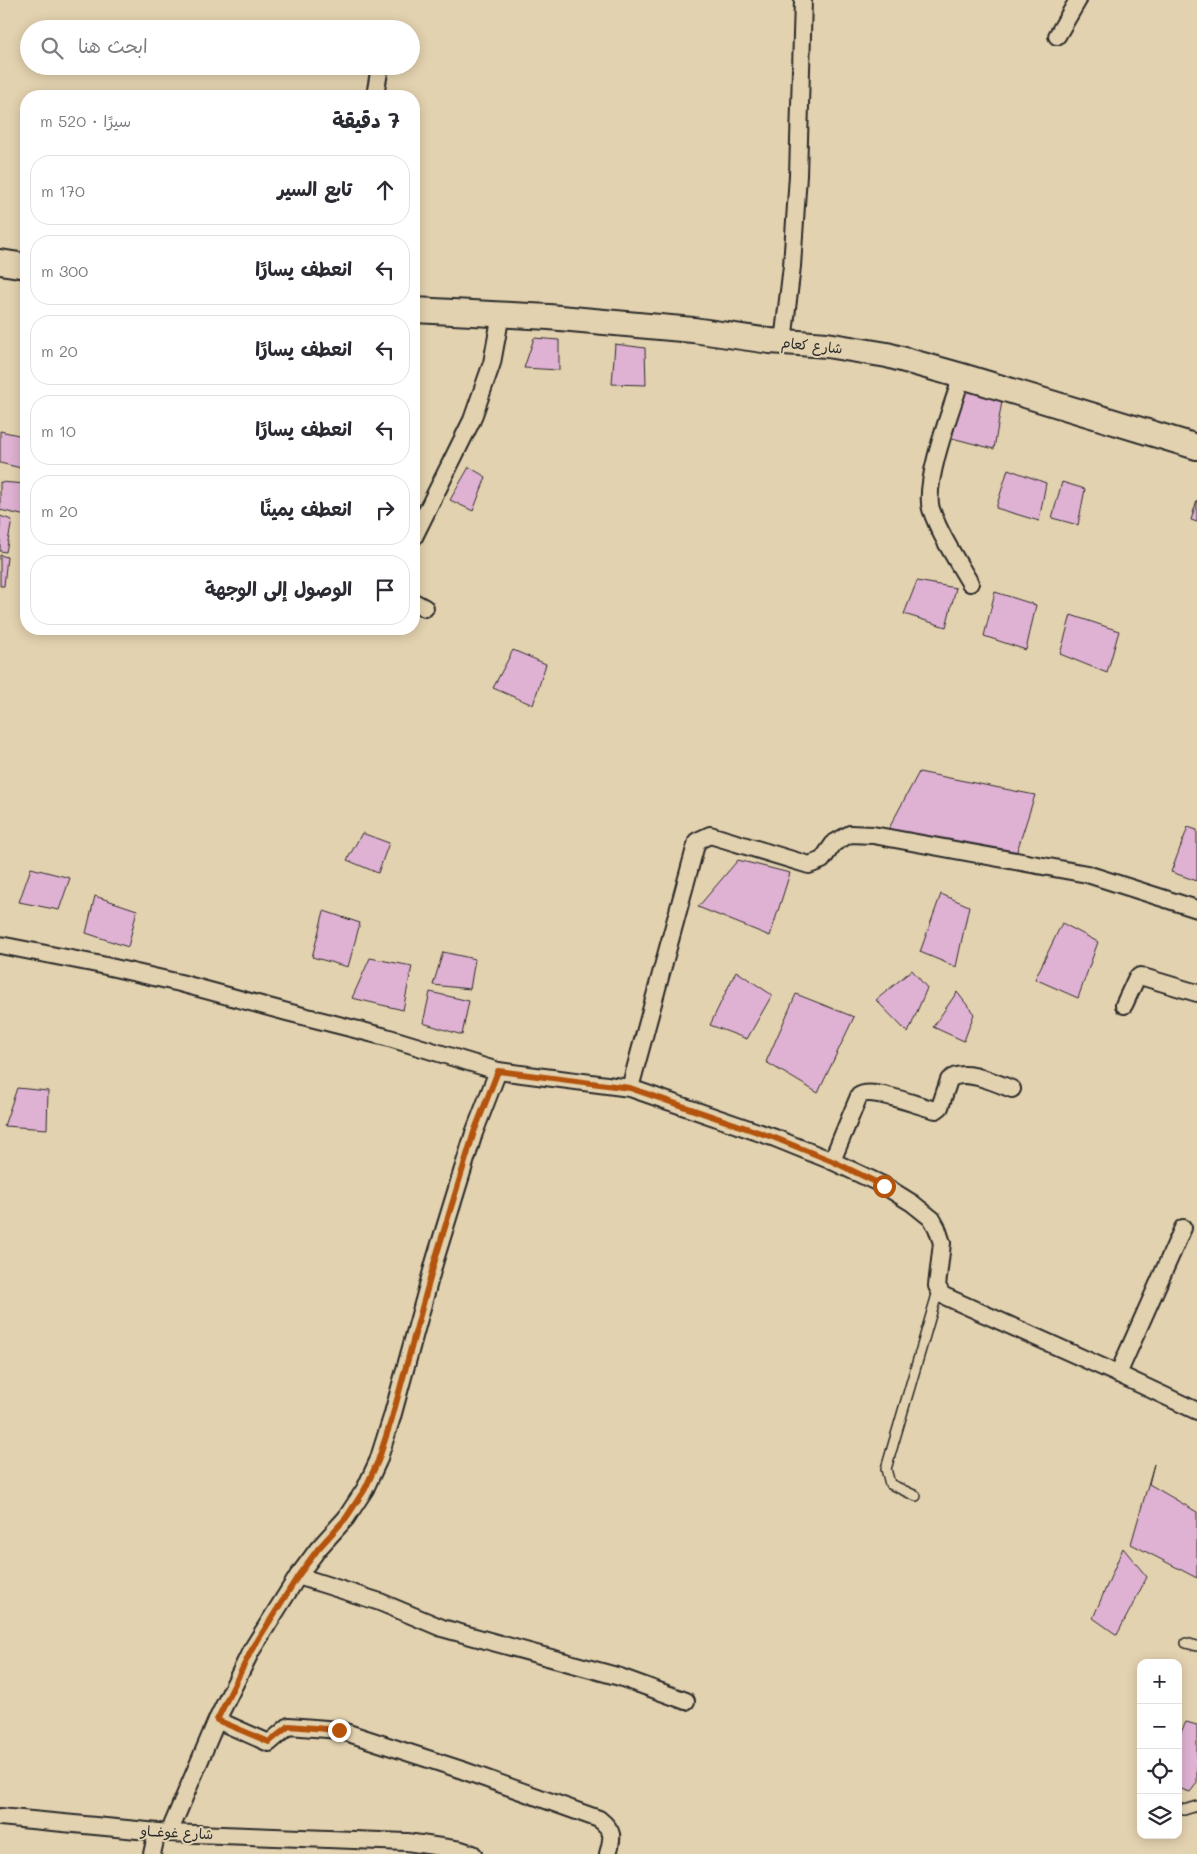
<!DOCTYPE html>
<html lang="ar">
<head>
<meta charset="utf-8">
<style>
  :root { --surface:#fff; --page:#f7f7f7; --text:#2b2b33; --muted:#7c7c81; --line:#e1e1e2 }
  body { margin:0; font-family:Mali,"Playpen Sans Arabic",sans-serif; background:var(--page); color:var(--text); direction:rtl }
  .controls { position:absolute; right:15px; bottom:15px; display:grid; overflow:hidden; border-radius:10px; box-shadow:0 2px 12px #0003 }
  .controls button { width:45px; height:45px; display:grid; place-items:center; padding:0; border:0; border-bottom:1px solid var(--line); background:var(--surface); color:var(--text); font:25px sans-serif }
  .stop { position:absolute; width:15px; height:15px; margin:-11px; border:4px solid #b45309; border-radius:50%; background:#fff }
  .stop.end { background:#b45309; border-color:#fff; box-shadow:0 1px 5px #0008 }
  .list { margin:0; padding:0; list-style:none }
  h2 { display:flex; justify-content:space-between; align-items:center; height:65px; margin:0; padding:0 20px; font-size:21px }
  h2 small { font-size:16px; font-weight:400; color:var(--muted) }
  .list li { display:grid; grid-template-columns:32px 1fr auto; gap:15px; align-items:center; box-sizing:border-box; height:70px; margin:0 10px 10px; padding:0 10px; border:1px solid var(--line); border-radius:20px }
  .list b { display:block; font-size:19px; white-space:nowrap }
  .list em { font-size:16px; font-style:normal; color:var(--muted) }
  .icon { flex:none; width:28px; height:28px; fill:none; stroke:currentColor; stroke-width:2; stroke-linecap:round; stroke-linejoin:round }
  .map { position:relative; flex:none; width:1197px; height:1854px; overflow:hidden; direction:ltr }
  .search { position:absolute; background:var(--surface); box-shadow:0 2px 12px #0003; left:20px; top:20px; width:400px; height:55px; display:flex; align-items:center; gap:12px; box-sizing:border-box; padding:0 18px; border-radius:28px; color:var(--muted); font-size:19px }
  .panel { position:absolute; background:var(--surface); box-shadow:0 2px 12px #0003; left:20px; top:90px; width:400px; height:545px; border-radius:20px; direction:rtl }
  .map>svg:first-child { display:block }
</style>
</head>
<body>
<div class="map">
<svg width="1197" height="1854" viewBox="0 0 1197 1854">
  <rect width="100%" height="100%" fill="#e3d2af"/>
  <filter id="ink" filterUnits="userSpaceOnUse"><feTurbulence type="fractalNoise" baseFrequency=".02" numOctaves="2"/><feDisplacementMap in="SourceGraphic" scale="10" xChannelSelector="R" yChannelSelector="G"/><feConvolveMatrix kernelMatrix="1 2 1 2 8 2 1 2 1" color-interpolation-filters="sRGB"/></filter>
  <g filter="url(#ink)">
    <!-- building -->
    <g fill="#dfb1d3" stroke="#2b2b2b">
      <path d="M 534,338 L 559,340 L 559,370 L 524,368 Z"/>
      <path d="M 615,344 L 645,348 L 646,385 L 612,384 Z"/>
      <path d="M 965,385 L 1003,395 L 994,449 L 952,438 Z"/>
      <path d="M 0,431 L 23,436 L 21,468 L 0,463 Z"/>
      <path d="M 469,467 L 486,477 L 473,511 L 450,500 Z"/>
      <path d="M 1008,469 L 1046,483 L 1039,521 L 996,508 Z"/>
      <path d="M 0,482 L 26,484 L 26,516 L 0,510 Z"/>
      <path d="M 1062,482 L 1085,489 L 1078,525 L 1052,518 Z"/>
      <path d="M 1197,500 L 1197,522 L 1191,520 Z"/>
      <path d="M 0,516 L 12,520 L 6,552 L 0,551 Z"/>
      <path d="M 0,555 L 7,557 L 4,586 L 0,586 Z"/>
      <path d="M 917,581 L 956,588 L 946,627 L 904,614 Z"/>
      <path d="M 995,592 L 1036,605 L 1026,650 L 984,636 Z"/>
      <path d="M 1071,615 L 1119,631 L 1107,673 L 1060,654 Z"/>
      <path d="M 513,650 L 546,664 L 533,705 L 493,688 Z"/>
      <path d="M 919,772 L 1035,795 L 1016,854 L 888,830 Z"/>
      <path d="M 1188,827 L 1197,830 L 1197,881 L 1171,872 Z"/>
      <path d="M 362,833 L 389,843 L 378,873 L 347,860 Z"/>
      <path d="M 738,860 L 790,873 L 770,936 L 698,907 Z"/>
      <path d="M 31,868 L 70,878 L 59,910 L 19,902 Z"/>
      <path d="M 941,894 L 969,906 L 956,967 L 920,952 Z"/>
      <path d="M 95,896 L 137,910 L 128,947 L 86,933 Z"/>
      <path d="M 324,911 L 360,923 L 348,967 L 312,957 Z"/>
      <path d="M 1062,923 L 1098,942 L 1078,998 L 1035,979 Z"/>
      <path d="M 443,952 L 475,959 L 470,989 L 433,985 Z"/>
      <path d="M 370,958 L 412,966 L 403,1010 L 352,998 Z"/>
      <path d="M 912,970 L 927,988 L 908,1033 L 876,1000 Z"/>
      <path d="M 736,971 L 772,995 L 747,1039 L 710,1025 Z"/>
      <path d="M 430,992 L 469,1001 L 462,1035 L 423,1023 Z"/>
      <path d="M 957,992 L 974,1014 L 964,1041 L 933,1027 Z"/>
      <path d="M 796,994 L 854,1017 L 818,1093 L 766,1062 Z"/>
      <path d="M 17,1088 L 48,1091 L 47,1129 L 4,1126 Z"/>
      <path d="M 1154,1464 L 1149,1484 L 1197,1512 L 1197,1578 L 1131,1544 Z"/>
      <path d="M 1123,1548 L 1147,1577 L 1117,1635 L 1093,1618 Z"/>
      <path d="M 1186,1722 L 1197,1725 L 1197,1783 L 1190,1792 L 1178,1788 L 1178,1738 Z"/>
    </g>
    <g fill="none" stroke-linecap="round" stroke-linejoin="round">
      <!-- lane casing -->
      <g stroke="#2b2b2b" stroke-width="12">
        <g id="lane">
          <path d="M 916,1496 L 890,1484 L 886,1469 L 938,1291"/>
          <path d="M 1186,1643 L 1197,1646"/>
          <path d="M 1178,1808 L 1184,1810 L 1197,1806"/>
        </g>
      </g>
      <!-- street casing -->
      <g stroke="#2b2b2b" stroke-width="20">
        <g id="street">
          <path d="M 1057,36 L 1078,0"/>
          <path d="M 375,96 L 380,66"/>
          <path d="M 783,342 L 792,266 L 798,175 L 803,0"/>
          <path d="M 962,376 C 953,405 923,482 931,509 C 940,535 956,559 970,583"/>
          <path d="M 414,537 L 472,420 L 492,363 L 501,314"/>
          <path d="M 414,602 L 425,608"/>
          <path d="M 0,945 L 97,964 L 180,983 L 287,1012 L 386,1037 L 498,1071 L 630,1088 L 775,1138 L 832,1161 L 883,1185 L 912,1203 L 932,1219 L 937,1228 L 942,1243 L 937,1286 L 942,1295 L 1118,1374 L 1197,1411"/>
          <path d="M 1124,1005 L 1136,979 L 1140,976 L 1197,993"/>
          <path d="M 630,1088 L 697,841 L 710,835 L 809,865 L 822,860 L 834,843 L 850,834 L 873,835 L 1087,874 L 1197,909"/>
          <path d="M 832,1161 L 859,1096 C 871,1086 920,1107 936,1110 L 940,1107 L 949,1080 C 963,1067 996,1083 1012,1089"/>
          <path d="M 1118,1374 L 1183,1228"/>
          <path d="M 298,1576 L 380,1602 L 442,1628 L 620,1677 L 686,1701"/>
          <path d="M 217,1720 L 269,1743 L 289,1726 L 339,1730 L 462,1770 L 599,1819 C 614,1831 613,1836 608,1854"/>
          <path d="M 0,1817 L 169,1833 L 407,1842 L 461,1850 L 473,1854"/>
          <path d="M 169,1833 L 217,1720 L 251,1651 L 298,1576 L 318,1549 L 346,1518 L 365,1489 L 378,1461 L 392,1417 L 435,1260 L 474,1133 L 498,1071"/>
          <path d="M 152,1854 L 157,1832"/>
        </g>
      </g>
      <!-- secondary casing -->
      <g stroke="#2b2b2b" stroke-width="28">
        <g id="secondary">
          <path d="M 0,262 L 26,266"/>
          <path d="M 414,310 L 549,317 L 693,330 L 770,341 L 827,345 L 887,355 L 962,376 L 1197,447"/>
        </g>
      </g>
      <!-- lane -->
      <use href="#lane" stroke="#e3d2af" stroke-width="9"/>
      <!-- street -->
      <use href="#street" stroke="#e3d2af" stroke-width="16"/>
      <!-- secondary -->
      <use href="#secondary" stroke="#e3d2af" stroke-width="24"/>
    </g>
  </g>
  <g fill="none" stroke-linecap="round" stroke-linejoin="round" filter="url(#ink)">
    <!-- route -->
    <path stroke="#b45309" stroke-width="6" d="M 339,1730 L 289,1726 L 269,1742 L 217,1720 L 251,1651 L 298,1576 L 318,1549 L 346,1518 L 365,1489 L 378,1461 L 392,1418 L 435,1260 L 474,1132 L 498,1071 L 630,1088 L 775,1138 L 832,1161 L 884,1186"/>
  </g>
  <g text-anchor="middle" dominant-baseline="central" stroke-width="4" stroke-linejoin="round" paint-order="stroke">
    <!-- street labels -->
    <g font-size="14" fill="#2b2b2b" stroke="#e3d2af">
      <text transform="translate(812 345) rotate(6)">شارع كعام</text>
      <text transform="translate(177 1832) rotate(3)">شارع غوغــاو</text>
    </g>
  </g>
</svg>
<div class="controls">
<button>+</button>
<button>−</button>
<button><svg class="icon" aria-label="locate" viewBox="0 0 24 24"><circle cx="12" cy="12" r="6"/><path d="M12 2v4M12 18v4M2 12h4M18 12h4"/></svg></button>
<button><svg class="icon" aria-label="layers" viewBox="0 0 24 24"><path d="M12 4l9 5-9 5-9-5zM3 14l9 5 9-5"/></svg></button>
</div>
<div class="stop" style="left:884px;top:1186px"></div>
<div class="stop end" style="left:339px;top:1730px"></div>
<div class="search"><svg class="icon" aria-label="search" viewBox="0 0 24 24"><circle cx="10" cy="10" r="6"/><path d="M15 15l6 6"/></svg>ابحث هنا</div>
<section class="panel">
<h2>7 دقيقة<small>سيرًا · 520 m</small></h2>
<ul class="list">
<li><svg class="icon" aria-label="ahead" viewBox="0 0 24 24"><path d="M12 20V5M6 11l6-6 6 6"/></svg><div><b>تابع السير</b></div><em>170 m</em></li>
<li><svg class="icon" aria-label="left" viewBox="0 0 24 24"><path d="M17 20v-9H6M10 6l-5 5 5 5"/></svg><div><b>انعطف يسارًا</b></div><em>300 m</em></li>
<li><svg class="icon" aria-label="left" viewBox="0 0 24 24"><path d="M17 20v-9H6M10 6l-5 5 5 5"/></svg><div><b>انعطف يسارًا</b></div><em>20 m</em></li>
<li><svg class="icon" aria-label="left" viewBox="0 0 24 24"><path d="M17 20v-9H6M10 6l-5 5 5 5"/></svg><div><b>انعطف يسارًا</b></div><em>10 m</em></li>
<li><svg class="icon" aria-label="right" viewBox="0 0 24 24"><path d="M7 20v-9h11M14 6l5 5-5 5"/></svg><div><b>انعطف يمينًا</b></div><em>20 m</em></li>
<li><svg class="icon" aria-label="arrive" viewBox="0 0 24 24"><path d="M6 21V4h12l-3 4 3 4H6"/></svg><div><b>الوصول إلى الوجهة</b></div></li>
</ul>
</section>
</div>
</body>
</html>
